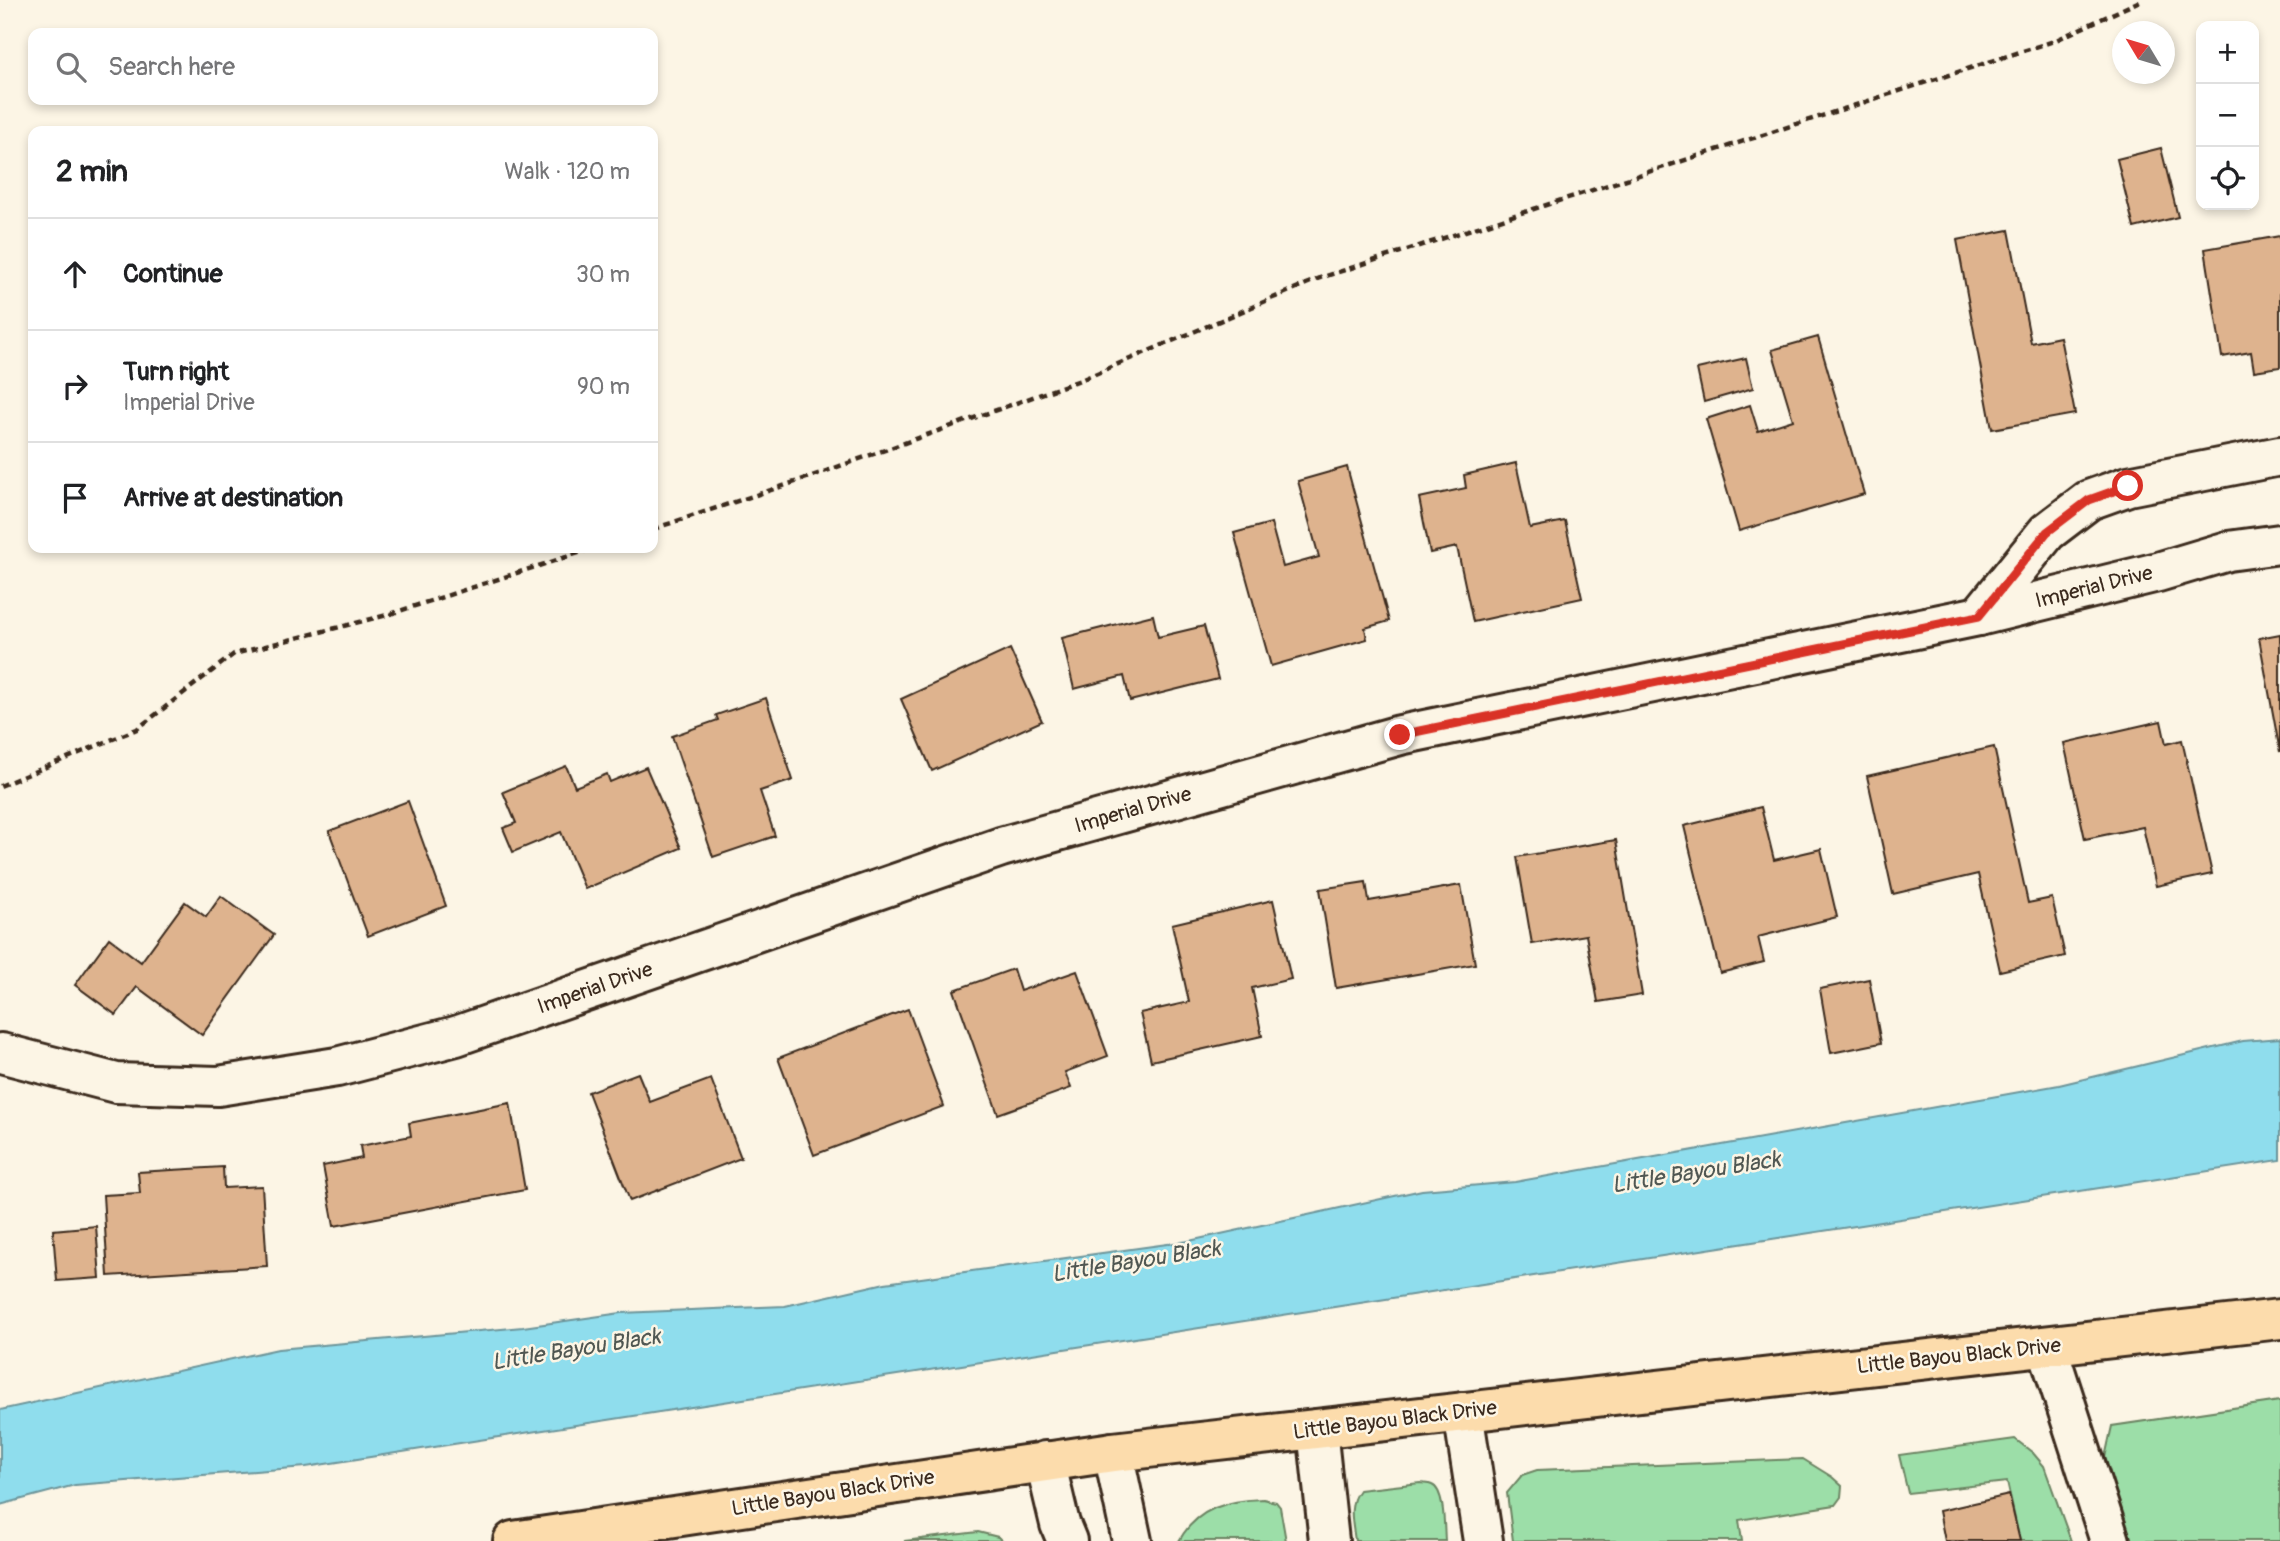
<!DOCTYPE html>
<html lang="en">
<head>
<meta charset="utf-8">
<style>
  :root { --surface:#fff; --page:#f6f6f6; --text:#202124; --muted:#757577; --line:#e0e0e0 }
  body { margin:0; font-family:Pangolin,sans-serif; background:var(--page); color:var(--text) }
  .controls { position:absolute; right:21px; top:21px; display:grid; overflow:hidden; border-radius:14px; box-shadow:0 4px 10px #0003 }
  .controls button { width:63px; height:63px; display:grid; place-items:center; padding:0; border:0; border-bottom:2px solid var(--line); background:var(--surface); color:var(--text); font:35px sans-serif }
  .compass { position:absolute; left:2112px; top:21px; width:63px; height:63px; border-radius:50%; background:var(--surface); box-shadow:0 4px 10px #0003; rotate:308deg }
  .stop { position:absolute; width:21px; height:21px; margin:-16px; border:5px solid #d93025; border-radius:50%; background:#fff }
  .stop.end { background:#d93025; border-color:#fff; box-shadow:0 2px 7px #0008 }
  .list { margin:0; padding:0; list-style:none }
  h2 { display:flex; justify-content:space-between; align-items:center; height:91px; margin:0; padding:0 28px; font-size:30px }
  h2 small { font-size:23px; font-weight:400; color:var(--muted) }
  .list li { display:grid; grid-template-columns:46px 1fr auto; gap:21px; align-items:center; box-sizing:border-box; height:112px; padding:0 28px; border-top:2px solid var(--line) }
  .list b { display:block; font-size:26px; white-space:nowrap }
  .list p { margin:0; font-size:23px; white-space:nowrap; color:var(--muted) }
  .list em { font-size:23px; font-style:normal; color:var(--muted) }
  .icon { flex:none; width:38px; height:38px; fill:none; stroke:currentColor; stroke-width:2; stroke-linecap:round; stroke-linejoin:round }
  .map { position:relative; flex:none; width:2280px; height:1541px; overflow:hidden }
  .search { position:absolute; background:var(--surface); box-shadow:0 4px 10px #0003; left:28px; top:28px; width:630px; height:77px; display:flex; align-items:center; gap:18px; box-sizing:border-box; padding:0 24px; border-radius:14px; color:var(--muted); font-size:26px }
  .panel { position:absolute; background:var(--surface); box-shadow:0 4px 10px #0003; left:28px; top:126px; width:630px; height:427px; border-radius:14px }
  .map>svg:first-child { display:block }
</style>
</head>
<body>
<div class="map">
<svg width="2280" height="1541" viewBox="0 0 2280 1541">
  <rect width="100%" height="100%" fill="#fcf5e5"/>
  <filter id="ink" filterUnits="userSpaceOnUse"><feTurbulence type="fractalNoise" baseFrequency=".0143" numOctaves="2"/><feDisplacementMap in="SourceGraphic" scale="14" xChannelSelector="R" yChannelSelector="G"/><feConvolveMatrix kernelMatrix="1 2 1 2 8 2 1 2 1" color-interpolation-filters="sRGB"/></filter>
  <g filter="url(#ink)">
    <!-- green -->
    <g fill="#9cdea8" stroke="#6c8463" stroke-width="2">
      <path d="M 2280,1401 L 2280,1541 L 2127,1541 L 2102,1471 L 2112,1426 Z"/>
      <path d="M 2015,1439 L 2033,1453 L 2044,1466 L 2071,1541 L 2020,1541 L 2007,1482 L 1908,1493 L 1899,1455 Z"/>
      <path d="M 1803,1459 L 1832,1477 L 1842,1486 L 1841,1497 L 1835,1505 L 1739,1520 L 1742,1541 L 1513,1541 L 1507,1493 L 1522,1475 L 1537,1470 Z"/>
      <path d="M 1420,1483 C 1424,1484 1428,1483 1432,1485 C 1445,1490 1444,1529 1445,1541 L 1355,1541 C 1353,1524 1347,1505 1359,1490 Z"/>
      <path d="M 1263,1499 L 1276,1502 L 1280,1507 L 1286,1541 L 1179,1541 C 1197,1508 1228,1500 1263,1499 Z"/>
      <path d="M 978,1532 L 998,1537 L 1002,1541 L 904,1541 Z"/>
    </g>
    <!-- water -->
    <path fill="#8fdded" stroke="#6d959a" stroke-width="2" d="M 2280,1038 L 2280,1160 L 306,1467 L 75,1485 L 0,1505 L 0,1410 L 278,1349 L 523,1327 L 621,1313 L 785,1306 L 885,1283 L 1189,1241 L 1422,1190 L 1515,1182 L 2059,1085 L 2243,1041 Z"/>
    <!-- building -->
    <g fill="#deb38e" stroke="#3b2a1e" stroke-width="2">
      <path d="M 2161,148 L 2178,217 L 2134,228 L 2117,159 Z"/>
      <path d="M 2009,230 L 2031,343 L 2060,337 L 2075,414 L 1992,429 L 1957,240 Z"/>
      <path d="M 2280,236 L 2280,367 L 2254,371 L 2251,352 L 2222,357 L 2205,249 Z"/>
      <path d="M 1818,337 L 1864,494 L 1739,531 L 1706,419 L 1750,405 L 1758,431 L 1793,420 L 1772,350 Z"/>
      <path d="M 1746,358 L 1753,388 L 1704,402 L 1697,369 Z"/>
      <path d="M 1516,463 L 1530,528 L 1565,521 L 1582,598 L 1473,622 L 1457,547 L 1430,553 L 1419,498 L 1466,488 L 1464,475 Z"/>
      <path d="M 1347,467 L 1389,621 L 1365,628 L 1367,639 L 1271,666 L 1234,533 L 1271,523 L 1283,567 L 1319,557 L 1298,481 Z"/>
      <path d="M 1153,615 L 1158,637 L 1204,626 L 1218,679 L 1130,701 L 1124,676 L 1074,689 L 1062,638 Z"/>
      <path d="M 2280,634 L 2280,752 L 2259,638 Z"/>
      <path d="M 1010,649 L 1042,721 L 932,771 L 901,699 Z"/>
      <path d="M 766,698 L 793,780 L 760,791 L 775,836 L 713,857 L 672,736 L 718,720 L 716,715 Z"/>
      <path d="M 2161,721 L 2166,744 L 2182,740 L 2212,874 L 2156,886 L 2143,827 L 2085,839 L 2064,743 Z"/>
      <path d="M 1994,747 L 2028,903 L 2052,898 L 2065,956 L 2000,971 L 1978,874 L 1893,894 L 1867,776 Z"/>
      <path d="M 566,766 L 575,787 L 607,774 L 610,782 L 646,767 L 681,848 L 585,889 L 561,832 L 513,852 L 503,828 L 516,823 L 503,792 Z"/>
      <path d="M 408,801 L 446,906 L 368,936 L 329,831 Z"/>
      <path d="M 1761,807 L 1774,860 L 1821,849 L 1837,917 L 1758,937 L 1764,962 L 1720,973 L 1684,826 Z"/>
      <path d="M 1616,840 L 1642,995 L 1598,1002 L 1586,935 L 1532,944 L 1517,857 Z"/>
      <path d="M 1366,882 L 1369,901 L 1461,885 L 1475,964 L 1336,988 L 1320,889 Z"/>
      <path d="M 221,896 L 274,935 L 202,1035 L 137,987 L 116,1015 L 75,985 L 109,938 L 141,962 L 185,902 L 206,917 Z"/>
      <path d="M 1273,900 L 1291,979 L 1252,988 L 1262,1036 L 1151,1061 L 1140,1013 L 1189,1002 L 1172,924 Z"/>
      <path d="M 1013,969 L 1020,991 L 1077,971 L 1108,1056 L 1065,1072 L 1071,1088 L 998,1114 L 954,990 Z"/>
      <path d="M 1869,979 L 1881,1043 L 1831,1053 L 1820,989 Z"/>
      <path d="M 908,1009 L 944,1106 L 814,1155 L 778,1058 Z"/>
      <path d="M 638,1073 L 650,1102 L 711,1079 L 741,1158 L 630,1201 L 588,1092 Z"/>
      <path d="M 510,1103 L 525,1190 L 334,1226 L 323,1166 L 362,1158 L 360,1146 L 411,1136 L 409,1123 Z"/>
      <path d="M 223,1167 L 224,1188 L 262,1186 L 267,1266 L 108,1276 L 103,1195 L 140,1193 L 138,1172 Z"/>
      <path d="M 96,1226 L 100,1278 L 57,1281 L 53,1230 Z"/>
      <path d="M 2009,1495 L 2020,1541 L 1945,1541 L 1939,1511 Z"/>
    </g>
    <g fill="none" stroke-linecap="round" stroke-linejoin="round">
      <!-- minor casing -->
      <g stroke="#3b2a1e" stroke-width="44">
        <g id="minor">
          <path d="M 1979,616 L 2047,532 L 2089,500 L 2128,486 L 2280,456"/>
          <path d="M 1,1053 L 116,1083 L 218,1086 L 337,1067 L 456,1036 L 1001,847 L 1400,735 L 1979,616 L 2158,572 L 2228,551 L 2280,544"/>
          <path d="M 2047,1346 L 2110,1541"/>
          <path d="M 1463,1412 L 1483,1541"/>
          <path d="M 1317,1429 L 1329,1541"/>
          <path d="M 1113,1452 L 1132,1541"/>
          <path d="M 1045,1461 L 1060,1524 L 1067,1541"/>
        </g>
      </g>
      <!-- major casing -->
      <g stroke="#3b2a1e" stroke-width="44">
        <path id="major" d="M 513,1541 L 1113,1452 L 2280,1319"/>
      </g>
      <!-- path -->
      <g stroke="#3b2a1e" stroke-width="4.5" stroke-dasharray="7 5" stroke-linecap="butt">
        <path d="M 653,529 L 801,480 L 1083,379 L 1320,278 L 2054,41 L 2142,0"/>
        <path d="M 0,786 L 137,729 L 234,654 L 387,615 L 594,548"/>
      </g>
      <!-- minor -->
      <use href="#minor" stroke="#fcf5e5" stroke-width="38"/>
      <!-- major -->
      <use href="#major" stroke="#fcdcac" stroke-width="38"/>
    </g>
  </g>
  <g fill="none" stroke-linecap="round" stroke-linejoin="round" filter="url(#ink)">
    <!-- route -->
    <path stroke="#d93025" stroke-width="9" d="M 1400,735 L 1979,616 L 2047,532 L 2089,500 L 2128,486"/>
  </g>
  <g text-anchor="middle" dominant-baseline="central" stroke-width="5" stroke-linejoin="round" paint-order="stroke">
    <!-- street labels -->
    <g font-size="21" fill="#3b2a1e" stroke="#fcf5e5">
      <text transform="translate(2094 587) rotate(-14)">Imperial Drive</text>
      <text transform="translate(1133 810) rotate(-16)">Imperial Drive</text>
      <text transform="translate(595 988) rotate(-19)">Imperial Drive</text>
      <text transform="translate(1959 1356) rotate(-6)">Little Bayou Black Drive</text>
      <text transform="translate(1395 1420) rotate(-7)">Little Bayou Black Drive</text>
      <text transform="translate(833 1493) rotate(-9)">Little Bayou Black Drive</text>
    </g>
    <!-- water labels -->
    <g font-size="23" font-style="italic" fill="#505752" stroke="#fcf5e5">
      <text transform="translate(1696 1172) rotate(-9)">Little Bayou Black</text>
      <text transform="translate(1136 1261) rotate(-9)">Little Bayou Black</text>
      <text transform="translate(576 1349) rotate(-9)">Little Bayou Black</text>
    </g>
  </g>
</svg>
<div class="controls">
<button>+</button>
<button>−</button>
<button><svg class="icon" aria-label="locate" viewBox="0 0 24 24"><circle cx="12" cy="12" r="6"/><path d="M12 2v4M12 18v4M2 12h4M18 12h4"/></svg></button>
</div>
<svg class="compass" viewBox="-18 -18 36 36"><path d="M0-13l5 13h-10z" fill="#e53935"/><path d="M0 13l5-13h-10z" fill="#757577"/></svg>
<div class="stop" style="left:2128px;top:486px"></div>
<div class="stop end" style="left:1400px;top:735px"></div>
<div class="search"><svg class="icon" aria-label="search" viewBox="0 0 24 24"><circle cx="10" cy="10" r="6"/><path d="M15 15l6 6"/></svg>Search here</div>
<section class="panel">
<h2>2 min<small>Walk · 120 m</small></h2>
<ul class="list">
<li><svg class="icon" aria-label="ahead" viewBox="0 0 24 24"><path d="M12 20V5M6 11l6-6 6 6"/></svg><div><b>Continue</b></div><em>30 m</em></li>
<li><svg class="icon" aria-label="right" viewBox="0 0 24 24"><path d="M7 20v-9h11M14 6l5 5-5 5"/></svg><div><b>Turn right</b><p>Imperial Drive</p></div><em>90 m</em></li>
<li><svg class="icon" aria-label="arrive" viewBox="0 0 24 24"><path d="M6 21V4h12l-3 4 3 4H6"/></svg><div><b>Arrive at destination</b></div></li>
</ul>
</section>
</div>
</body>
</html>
